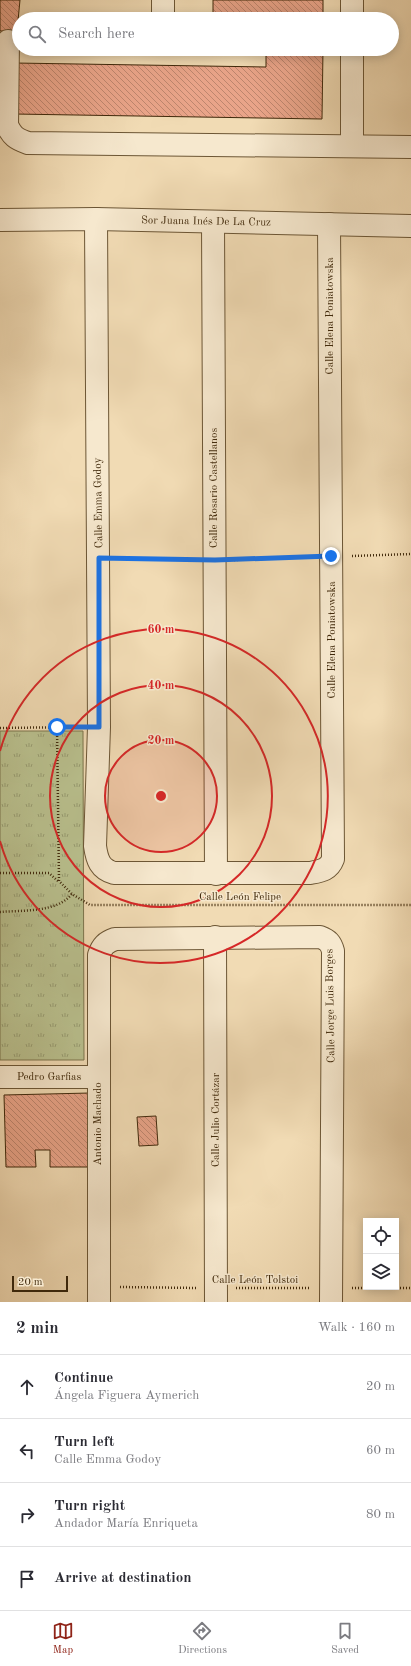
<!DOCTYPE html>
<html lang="en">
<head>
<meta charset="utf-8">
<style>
  :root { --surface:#fff; --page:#f7f7f7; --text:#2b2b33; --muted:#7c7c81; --line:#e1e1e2; --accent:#8f2418 }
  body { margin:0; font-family:"Old Standard TT",serif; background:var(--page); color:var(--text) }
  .controls { position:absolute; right:12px; bottom:12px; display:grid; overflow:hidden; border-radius:0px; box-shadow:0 2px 10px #0003 }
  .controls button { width:36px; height:36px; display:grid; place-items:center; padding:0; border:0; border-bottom:1px solid var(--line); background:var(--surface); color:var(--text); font:20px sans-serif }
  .scale { position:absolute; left:12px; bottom:10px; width:56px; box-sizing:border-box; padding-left:4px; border:2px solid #40290b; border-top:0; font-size:11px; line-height:14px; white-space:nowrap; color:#40290b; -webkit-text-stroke:3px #f6e8ce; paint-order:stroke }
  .stop { position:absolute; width:12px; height:12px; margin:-9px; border:3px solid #1a73e8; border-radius:50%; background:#fff }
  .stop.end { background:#1a73e8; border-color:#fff; box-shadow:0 1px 4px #0008 }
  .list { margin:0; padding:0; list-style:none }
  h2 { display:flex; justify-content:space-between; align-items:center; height:52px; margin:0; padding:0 16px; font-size:17px }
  h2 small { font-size:13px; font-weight:400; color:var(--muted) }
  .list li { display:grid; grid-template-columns:26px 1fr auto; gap:12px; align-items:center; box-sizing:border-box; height:64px; padding:0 16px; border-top:1px solid var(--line) }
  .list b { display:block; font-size:15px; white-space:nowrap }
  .list p { margin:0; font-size:13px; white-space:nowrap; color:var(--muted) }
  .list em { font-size:13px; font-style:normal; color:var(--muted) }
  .icon { flex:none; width:22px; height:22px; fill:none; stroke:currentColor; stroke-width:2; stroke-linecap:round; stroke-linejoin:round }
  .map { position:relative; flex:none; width:411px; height:1302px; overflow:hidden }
  .search { position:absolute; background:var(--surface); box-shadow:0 2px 10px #0003; left:12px; right:12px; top:12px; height:44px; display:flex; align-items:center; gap:10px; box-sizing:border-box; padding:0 14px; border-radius:22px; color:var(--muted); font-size:15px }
  .sheet { height:308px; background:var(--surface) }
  nav { display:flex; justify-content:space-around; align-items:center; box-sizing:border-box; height:56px; border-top:1px solid var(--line); background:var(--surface); font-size:11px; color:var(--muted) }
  nav a { display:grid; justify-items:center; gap:2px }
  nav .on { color:var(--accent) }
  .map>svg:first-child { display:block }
</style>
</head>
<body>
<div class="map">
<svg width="411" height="1302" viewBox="0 0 411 1302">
  <defs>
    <pattern id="park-tufts" width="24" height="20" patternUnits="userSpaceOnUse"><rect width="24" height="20" fill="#b9c08e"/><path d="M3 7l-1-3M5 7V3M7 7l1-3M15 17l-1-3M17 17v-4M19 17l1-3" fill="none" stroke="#989c72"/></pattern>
    <pattern id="building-back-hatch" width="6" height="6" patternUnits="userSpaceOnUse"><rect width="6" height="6" fill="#e9a489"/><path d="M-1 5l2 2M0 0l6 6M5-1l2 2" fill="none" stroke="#be866e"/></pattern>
  </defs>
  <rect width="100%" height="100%" fill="#f1dbb4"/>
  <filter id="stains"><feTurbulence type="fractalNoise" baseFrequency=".005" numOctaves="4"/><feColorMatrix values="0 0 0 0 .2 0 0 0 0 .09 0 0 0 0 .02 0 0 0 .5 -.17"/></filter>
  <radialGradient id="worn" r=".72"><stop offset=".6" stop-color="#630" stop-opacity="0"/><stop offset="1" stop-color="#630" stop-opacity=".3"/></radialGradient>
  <!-- park -->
  <path fill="url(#park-tufts)" stroke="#7c744c" d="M 0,731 L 83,731 L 84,1060 L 0,1060 Z"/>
  <!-- building -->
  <g fill="url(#building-back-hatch)" stroke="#40290b">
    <path d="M 0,0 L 20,0 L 17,31 L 0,31 Z"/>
    <path d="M 213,0 L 323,0 L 323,19 L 267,19 L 267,15 L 213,14 Z"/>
    <path d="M 266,49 L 323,49 L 322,119 L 14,114 L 15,63 L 266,67 Z"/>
    <path d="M 90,1093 L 91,1167 L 50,1167 L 50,1150 L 35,1150 L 36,1167 L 6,1167 L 4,1095 Z"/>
    <path d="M 156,1116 L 158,1145 L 139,1146 L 137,1117 Z"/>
  </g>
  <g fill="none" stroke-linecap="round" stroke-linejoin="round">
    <!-- minor casing -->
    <g stroke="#6c5635" stroke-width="24">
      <g id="minor">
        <path d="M 163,19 L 163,0"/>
        <path d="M 352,19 L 352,0"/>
        <path d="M 8,41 L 7,125 C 12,136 16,139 28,143 L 411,147"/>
        <path d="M 352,146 L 352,49"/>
        <path d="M 96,219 L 99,727 L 95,846 C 97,860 100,869 114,873 L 310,873 C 321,871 329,870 333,859 L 329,224"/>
        <path d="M 0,220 L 96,219 L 411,226"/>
        <path d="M 213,222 L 216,874"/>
        <path d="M 215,937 L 216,1302"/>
        <path d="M 0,1077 L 98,1077"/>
        <path d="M 99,1302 L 99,955 C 102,946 106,942 115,939 L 320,937 C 328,940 331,943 333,951 L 331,1302"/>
      </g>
    </g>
    <!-- path -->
    <g stroke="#40290b" stroke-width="2.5" stroke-dasharray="1 2" stroke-linecap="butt">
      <path d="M 352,556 L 411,554"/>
      <path d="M 118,558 L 195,560"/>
      <path d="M 234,560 L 311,557"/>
      <path d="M 57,727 L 59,881 L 72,894 L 90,905 L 411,905"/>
      <path d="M 0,728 L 79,727"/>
      <path d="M 0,873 L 49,873 L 58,881"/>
      <path d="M 0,912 C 23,910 56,913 72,894"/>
      <path d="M 120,1287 L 197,1288"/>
      <path d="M 236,1288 L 311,1288"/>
      <path d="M 352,1288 L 411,1288"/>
    </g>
    <!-- minor -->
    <use href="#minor" stroke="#f6e8ce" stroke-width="22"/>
  </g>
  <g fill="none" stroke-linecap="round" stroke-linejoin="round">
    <!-- route -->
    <path stroke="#1a73e8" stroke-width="5" d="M 57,727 L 99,727 L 99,558 L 215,560 L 331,556"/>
  </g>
  <!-- distance rings -->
  <circle cx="161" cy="796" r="56" fill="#d62828" fill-opacity=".12"/>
  <g fill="none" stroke="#d62828" stroke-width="2">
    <circle cx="161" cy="796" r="56"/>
    <circle cx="161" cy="796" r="111"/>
    <path d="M0 751A167 167 0 1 1 0 841"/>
  </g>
  <g text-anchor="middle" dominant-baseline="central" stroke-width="3" stroke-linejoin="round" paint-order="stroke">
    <!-- street labels -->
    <g font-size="11" fill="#40290b" stroke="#f6e8ce">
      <text transform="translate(206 222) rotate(1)">Sor Juana Inés De La Cruz</text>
      <text transform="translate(330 316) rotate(-90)">Calle Elena Poniatowska</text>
      <text transform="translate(214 488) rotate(-90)">Calle Rosario Castellanos</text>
      <text transform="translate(99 503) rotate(-91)">Calle Emma Godoy</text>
      <text transform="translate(332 640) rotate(-90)">Calle Elena Poniatowska</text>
      <text x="240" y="897">Calle León Felipe</text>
      <text transform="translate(331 1006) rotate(-91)">Calle Jorge Luis Borges</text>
      <text x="49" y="1077">Pedro Garfias</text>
      <text transform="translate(216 1120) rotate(-90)">Calle Julio Cortázar</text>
      <text transform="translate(98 1124) rotate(-90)">Antonio Machado</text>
      <text x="255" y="1280">Calle León Tolstoi</text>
    </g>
  </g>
  <circle cx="161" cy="796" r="6" fill="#d62828" stroke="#f6e8ce" stroke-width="2"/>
  <g font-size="12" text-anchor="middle" font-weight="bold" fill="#d62828" stroke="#f6e8ce" stroke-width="3" stroke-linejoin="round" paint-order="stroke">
    <text x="161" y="633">60 m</text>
    <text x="161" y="689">40 m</text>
    <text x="161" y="744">20 m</text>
  </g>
  <rect width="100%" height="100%" filter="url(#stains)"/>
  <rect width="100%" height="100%" fill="url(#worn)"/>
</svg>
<div class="controls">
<button><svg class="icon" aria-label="locate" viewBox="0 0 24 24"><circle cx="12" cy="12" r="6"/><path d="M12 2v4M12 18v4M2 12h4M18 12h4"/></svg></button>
<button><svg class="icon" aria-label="layers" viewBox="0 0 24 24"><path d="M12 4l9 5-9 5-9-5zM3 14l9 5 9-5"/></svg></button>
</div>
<div class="scale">20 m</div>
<div class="stop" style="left:57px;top:727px"></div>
<div class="stop end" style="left:331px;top:556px"></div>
<div class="search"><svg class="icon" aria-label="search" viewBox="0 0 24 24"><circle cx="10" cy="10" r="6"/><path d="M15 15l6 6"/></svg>Search here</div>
</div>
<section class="sheet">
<h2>2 min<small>Walk · 160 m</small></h2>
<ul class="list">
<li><svg class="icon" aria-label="ahead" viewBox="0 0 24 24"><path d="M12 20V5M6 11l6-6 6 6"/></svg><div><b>Continue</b><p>Ángela Figuera Aymerich</p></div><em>20 m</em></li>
<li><svg class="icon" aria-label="left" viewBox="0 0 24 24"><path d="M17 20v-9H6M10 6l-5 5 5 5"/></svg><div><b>Turn left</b><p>Calle Emma Godoy</p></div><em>60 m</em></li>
<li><svg class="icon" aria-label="right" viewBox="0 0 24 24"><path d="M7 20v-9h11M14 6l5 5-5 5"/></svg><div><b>Turn right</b><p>Andador María Enriqueta</p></div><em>80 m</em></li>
<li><svg class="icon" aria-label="arrive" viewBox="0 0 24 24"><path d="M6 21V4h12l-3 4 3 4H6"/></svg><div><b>Arrive at destination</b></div></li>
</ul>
</section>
<nav>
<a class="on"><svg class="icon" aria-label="map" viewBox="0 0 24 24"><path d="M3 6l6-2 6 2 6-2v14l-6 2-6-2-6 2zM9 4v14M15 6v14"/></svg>Map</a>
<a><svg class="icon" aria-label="directions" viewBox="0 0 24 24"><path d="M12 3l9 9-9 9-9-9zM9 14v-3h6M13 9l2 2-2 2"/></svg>Directions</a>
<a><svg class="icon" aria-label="saved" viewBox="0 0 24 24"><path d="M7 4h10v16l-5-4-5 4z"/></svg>Saved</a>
</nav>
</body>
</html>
